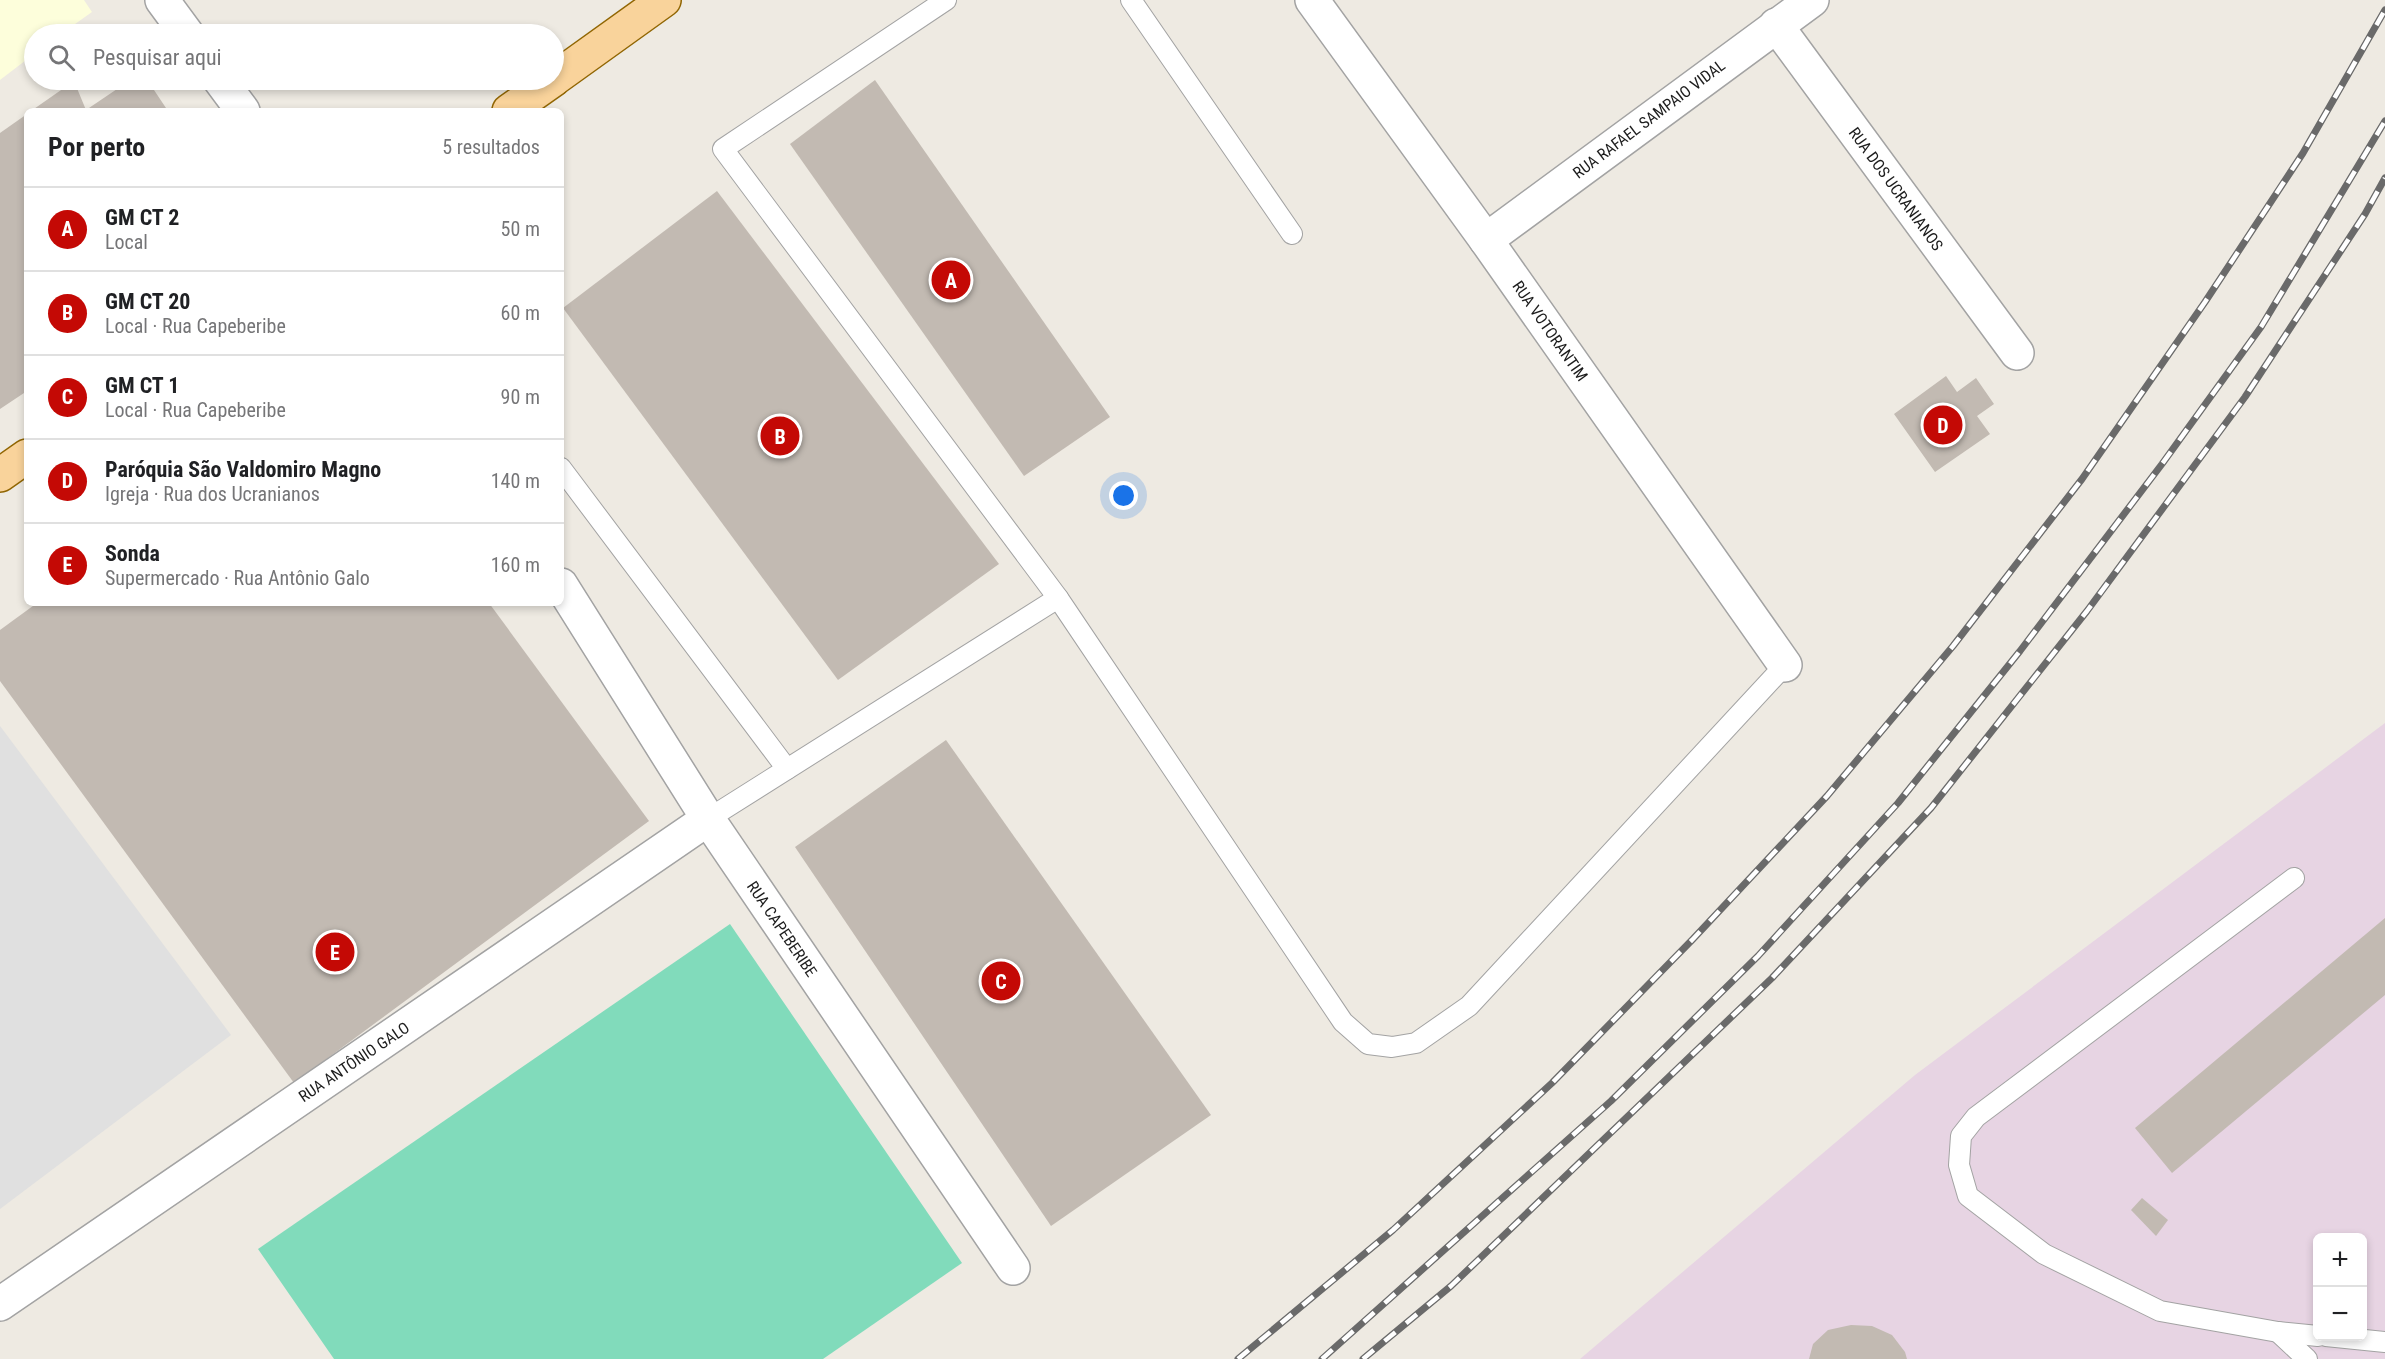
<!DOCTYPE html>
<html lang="pt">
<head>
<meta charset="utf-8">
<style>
  :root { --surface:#fff; --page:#f2f2f2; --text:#202124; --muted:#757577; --line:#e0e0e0; --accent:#c40905 }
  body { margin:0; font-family:"Roboto Condensed",sans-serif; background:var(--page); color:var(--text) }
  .controls { position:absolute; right:18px; bottom:18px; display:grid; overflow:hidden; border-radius:9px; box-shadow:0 3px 9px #0003 }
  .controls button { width:54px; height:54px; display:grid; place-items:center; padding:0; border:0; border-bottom:2px solid var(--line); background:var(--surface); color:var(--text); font:30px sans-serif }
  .you { position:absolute; left:1124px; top:496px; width:21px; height:21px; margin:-15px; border:4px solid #fff; border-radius:50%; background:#1a73e8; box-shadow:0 0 0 9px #1a73e833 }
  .badge { display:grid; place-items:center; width:39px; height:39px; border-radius:50%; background:var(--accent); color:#fff; font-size:20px; font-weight:700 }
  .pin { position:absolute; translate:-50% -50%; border:3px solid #fff; box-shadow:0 2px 6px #0006 }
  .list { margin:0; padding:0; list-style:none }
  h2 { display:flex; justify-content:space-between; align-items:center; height:78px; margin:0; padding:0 24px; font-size:26px }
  h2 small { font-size:20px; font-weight:400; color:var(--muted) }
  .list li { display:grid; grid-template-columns:39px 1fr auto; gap:18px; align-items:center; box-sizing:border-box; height:84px; padding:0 24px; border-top:2px solid var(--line) }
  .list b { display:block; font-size:22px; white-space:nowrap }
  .list p { margin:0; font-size:20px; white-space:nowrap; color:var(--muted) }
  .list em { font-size:20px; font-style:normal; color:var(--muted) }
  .icon { flex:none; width:33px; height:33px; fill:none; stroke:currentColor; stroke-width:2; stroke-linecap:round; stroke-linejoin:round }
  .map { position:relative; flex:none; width:2385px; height:1359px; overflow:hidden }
  .search { position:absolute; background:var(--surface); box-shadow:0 3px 9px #0003; left:24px; top:24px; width:540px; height:66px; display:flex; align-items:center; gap:15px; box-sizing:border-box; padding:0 21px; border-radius:33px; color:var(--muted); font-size:22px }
  .panel { position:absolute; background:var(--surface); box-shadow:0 3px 9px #0003; left:24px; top:108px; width:540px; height:498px; border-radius:9px }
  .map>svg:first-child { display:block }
</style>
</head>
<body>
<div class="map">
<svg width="2385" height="1359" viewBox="0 0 2385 1359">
  <rect width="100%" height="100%" fill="#eeeae2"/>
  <!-- industrial -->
  <path fill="#e7d4e3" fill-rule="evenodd" d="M 2385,723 L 2385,1359 L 1580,1359 L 1915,1075 ZM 2318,1238 L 2362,1238 L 2362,1336 L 2318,1336 Z"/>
  <!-- education -->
  <path fill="#fdfedb" d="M 0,0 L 84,0 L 92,12 L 61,34 L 34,34 L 34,54 L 0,80 Z"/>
  <!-- pitch -->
  <path fill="#81dbbb" d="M 730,924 L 962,1263 L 823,1359 L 334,1359 L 258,1249 Z"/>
  <!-- parking -->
  <path fill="#e0e0e0" d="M 0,726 L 231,1035 L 0,1209 Z"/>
  <!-- building -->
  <g fill="#c2bab2">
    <path d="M 875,80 L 1110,417 L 1024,476 L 790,144 Z"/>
    <path d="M 74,81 L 86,110 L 120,87 L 154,90 L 168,111 L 31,111 Z"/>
    <path d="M 27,114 L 27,391 L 0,409 L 0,133 Z"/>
    <path d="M 717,191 L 999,564 L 838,680 L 563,308 Z"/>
    <path d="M 1946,376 L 1957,392 L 1976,378 L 1994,404 L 1977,416 L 1990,434 L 1935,472 L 1894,414 Z"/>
    <path d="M 37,603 L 489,603 L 649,821 L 294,1083 L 0,681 L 0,630 Z"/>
    <path d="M 946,740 L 1211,1115 L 1051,1226 L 795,847 Z"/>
    <path d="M 2385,918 L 2385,995 L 2172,1173 L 2135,1128 Z"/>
    <path d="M 2142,1198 L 2168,1220 L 2156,1236 L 2131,1210 Z"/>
    <path d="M 1851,1325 L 1872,1326 L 1892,1335 L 1905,1352 L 1907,1359 L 1809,1359 L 1813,1344 L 1828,1330 Z"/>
  </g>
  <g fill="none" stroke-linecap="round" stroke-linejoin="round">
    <!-- lane casing -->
    <g stroke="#a3a3a3" stroke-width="22">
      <g id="lane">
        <path d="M 946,0 L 723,149 L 1058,598"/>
        <path d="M 1131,0 L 1292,234"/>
        <path d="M 561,468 L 787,769"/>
        <path d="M 708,819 L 1058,598 L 1343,1022 L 1368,1044 L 1392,1047 L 1416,1043 L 1469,1006 L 1785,665"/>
        <path d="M 2294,878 L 1976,1117 L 1961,1136 L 1959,1165 L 1968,1196 L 2044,1254 L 2160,1311 L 2278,1332 L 2318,1336"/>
        <path d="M 2278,1332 L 2307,1359"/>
        <path d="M 2326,1336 L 2385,1342"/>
      </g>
    </g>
    <!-- street casing -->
    <g stroke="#a3a3a3" stroke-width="36">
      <g id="street">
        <path d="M 162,0 L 187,34"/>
        <path d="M 1312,0 L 1486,240 L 1785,665"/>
        <path d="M 1776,25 L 2017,353"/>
        <path d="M 220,80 L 243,111"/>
        <path d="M 1486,240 L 1812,0"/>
        <path d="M 561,585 L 708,819 L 1013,1268"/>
        <path d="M 0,1304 L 708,819"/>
      </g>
    </g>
    <!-- primary casing -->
    <g stroke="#916603" stroke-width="36">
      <g id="primary">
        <path d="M 554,79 L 664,0"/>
        <path d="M 509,111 L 553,80"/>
        <path d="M 0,475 L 27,456"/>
      </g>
    </g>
    <!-- lane -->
    <use href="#lane" stroke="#fff" stroke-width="20"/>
    <!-- street -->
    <use href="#street" stroke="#fff" stroke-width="33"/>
    <!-- primary -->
    <use href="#primary" stroke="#f9d39b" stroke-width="33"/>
    <!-- rail casing -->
    <g stroke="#6a6a6a" stroke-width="7">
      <g id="rail">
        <path d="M 1238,1359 L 1393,1230 L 1552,1083 L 1693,939 L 1827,796 L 1953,646 L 2082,479 L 2205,302 L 2303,153 L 2385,10"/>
        <path d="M 1322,1359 L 1611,1101 L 1758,956 L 1898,803 L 2020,651 L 2162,464 L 2261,327 L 2385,121"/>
        <path d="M 1363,1359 L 1451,1286 L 1772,978 L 1931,808 L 2087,611 L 2245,397 L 2365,214 L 2385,178"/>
      </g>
    </g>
    <!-- rail -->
    <use href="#rail" stroke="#fff" stroke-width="4.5" stroke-dasharray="14" stroke-linecap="butt"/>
  </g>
  <g text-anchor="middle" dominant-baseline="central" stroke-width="4.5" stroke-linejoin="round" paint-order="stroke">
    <!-- street labels -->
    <g font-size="16" fill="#1c1c1c" stroke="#fff">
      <text transform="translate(1649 119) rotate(-37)">RUA RAFAEL SAMPAIO VIDAL</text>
      <text transform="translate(1896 189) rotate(54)">RUA DOS UCRANIANOS</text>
      <text transform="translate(1550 331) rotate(55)">RUA VOTORANTIM</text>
      <text transform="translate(782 929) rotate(56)">RUA CAPEBERIBE</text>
      <text transform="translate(354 1062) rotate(-34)">RUA ANTÔNIO GALO</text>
    </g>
  </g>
</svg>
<div class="controls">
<button>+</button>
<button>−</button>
</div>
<div class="you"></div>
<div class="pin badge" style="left:951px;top:280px">A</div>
<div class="pin badge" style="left:780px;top:436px">B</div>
<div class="pin badge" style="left:1001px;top:981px">C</div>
<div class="pin badge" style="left:1943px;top:425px">D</div>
<div class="pin badge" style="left:335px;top:952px">E</div>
<div class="search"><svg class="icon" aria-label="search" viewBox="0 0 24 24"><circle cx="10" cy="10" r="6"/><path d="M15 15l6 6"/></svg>Pesquisar aqui</div>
<section class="panel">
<h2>Por perto<small>5 resultados</small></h2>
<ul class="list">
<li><span class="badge">A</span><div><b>GM CT 2</b><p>Local</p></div><em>50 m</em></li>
<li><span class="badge">B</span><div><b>GM CT 20</b><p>Local · Rua Capeberibe</p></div><em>60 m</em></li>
<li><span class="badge">C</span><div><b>GM CT 1</b><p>Local · Rua Capeberibe</p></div><em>90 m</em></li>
<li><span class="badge">D</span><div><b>Paróquia São Valdomiro Magno</b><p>Igreja · Rua dos Ucranianos</p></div><em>140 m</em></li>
<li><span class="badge">E</span><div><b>Sonda</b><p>Supermercado · Rua Antônio Galo</p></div><em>160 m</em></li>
</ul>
</section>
</div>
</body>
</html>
